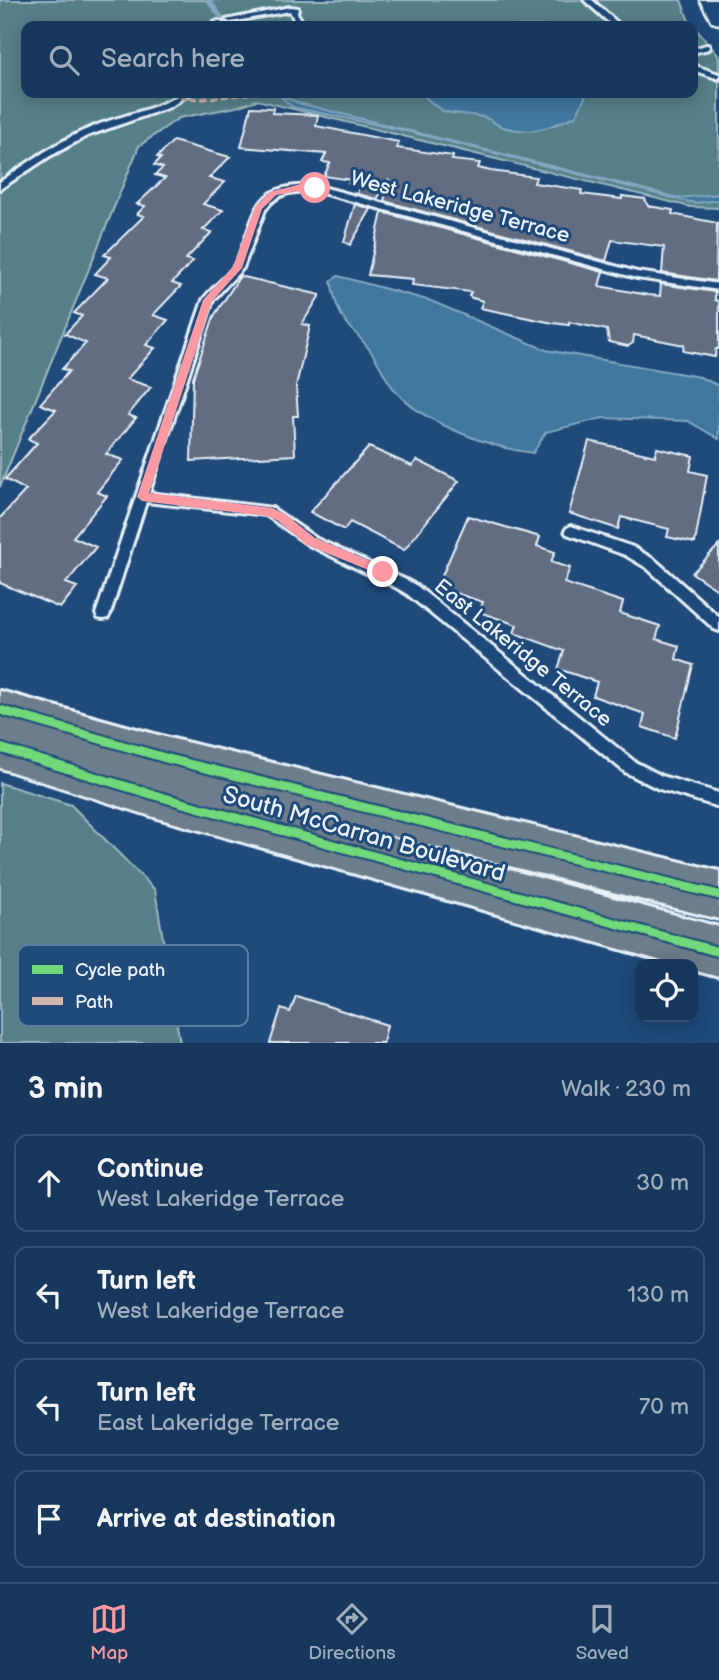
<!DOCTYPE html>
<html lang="en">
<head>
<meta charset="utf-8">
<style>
  :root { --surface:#17385c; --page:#203f62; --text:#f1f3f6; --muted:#9eacbb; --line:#365272; --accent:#ff9aa2 }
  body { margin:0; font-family:"Balsamiq Sans",sans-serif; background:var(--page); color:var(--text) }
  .controls { position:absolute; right:21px; bottom:21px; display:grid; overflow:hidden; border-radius:14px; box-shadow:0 4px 18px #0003 }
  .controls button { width:63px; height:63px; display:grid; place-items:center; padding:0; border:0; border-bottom:2px solid var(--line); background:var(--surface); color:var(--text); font:35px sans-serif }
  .stop { position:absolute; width:21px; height:21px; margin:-16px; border:5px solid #ff9aa2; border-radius:50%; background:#fff }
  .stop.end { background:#ff9aa2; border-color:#fff; box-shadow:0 2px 7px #0008 }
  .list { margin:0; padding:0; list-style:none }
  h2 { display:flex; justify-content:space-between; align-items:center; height:91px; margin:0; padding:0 28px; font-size:30px }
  h2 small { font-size:23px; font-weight:400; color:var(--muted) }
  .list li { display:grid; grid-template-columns:46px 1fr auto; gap:21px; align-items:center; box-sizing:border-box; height:98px; margin:0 14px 14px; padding:0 14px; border:2px solid var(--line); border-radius:14px }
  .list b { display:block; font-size:26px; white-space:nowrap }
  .list p { margin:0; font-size:23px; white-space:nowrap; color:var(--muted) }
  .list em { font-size:23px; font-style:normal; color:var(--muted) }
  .icon { flex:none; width:38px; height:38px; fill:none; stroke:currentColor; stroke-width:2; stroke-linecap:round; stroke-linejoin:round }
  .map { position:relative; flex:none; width:719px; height:1043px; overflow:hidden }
  .search { position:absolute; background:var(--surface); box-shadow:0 4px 18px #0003; left:21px; right:21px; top:21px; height:77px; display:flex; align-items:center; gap:18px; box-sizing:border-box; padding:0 24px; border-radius:14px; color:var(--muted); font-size:26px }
  .sheet { height:539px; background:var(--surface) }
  nav { display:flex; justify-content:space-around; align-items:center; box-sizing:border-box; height:98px; border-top:2px solid var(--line); background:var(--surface); font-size:19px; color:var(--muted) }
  nav a { display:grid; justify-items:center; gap:4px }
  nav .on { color:var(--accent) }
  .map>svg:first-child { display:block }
</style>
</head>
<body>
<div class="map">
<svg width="719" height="1043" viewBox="0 0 719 1043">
  <rect width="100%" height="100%" fill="#1f4a7a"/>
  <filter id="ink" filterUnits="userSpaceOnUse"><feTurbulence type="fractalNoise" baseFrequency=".0143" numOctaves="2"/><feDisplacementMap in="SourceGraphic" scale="14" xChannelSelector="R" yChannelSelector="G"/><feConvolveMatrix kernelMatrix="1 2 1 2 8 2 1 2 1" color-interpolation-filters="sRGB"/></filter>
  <g filter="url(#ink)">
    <!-- green -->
    <g fill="#548088" stroke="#9eb8c0" stroke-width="2" fill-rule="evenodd">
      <path d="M 0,0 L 681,0 L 689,21 L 719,56 L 719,208 L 691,207 L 257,100 L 236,107 L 179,118 L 139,146 L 0,487 ZM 26,26 L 693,26 L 693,93 L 26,93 Z"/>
      <path d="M 0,783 L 71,805 L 155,890 L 180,1043 L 0,1043 Z"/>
    </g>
    <!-- water -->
    <g fill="#41779e" stroke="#84a8c2" stroke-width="2">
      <path d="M 276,93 L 298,103 L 679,198 L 719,194 L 719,200 L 695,203 L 681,200 L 402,130 L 293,107 Z"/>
      <path d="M 421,93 L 587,93 L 576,116 C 548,127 535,136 503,127 C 496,125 491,119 483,117 C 449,109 450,122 421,93 Z"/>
      <path d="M 338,276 L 431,301 L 546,350 L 700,377 L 719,386 L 719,439 L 688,421 L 603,418 L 546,432 L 533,453 C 492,448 428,425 398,394 C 387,383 381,366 372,353 C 349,321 339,326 331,281 Z"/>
    </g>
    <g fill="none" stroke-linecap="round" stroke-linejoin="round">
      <!-- stream -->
      <path stroke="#84a8c2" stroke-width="5" d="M 208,0 L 228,26"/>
    </g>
    <!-- building -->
    <g fill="#626d82" stroke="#e8f1f8" stroke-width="2">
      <path d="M 251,107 L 273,108 L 272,113 L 318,115 L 316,126 L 399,142 L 397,148 L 453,156 L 452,160 L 480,163 L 478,168 L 491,171 L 536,177 L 534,183 L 582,190 L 581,194 L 622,199 L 622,196 L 645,199 L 648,206 L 673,210 L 672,214 L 717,223 L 716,281 L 662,273 L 664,247 L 612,240 L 606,261 L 384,201 L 389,179 L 377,199 L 357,194 L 360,184 L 349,183 L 351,180 L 324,176 L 330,163 L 322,162 L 326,154 L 241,147 Z"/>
      <path d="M 173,141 L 230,157 L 209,178 L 225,182 L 203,204 L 223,210 L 203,230 L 212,232 L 186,259 L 193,261 L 172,283 L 181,286 L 153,315 L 168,320 L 146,345 L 155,348 L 127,379 L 151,387 L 128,415 L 136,418 L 106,454 L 123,460 L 97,492 L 107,496 L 73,537 L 96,547 L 66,583 L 77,587 L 60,608 L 0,583 L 0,518 L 26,490 L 5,479 L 37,443 L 28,439 L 56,410 L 40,404 L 69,371 L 62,369 L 86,343 L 65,334 L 82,316 L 74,313 L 108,278 L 95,274 L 111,257 L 104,255 L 144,216 L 137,214 L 145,206 L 137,204 L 165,178 L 155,175 L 163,168 L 154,165 L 161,158 L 157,157 Z"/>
      <path d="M 355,204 L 371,209 L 350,245 L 344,242 Z"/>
      <path d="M 382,212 L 603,272 L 599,286 L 648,295 L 660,296 L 661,284 L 715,292 L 715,300 L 719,301 L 719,349 L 716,349 L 715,357 L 683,351 L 684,345 L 634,335 L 633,343 L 628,346 L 609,342 L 607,330 L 569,322 L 569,325 L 553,323 L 480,308 L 483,301 L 472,298 L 469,296 L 471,292 L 412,285 L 413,279 L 368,275 Z"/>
      <path d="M 240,276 L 320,295 L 302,324 L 310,326 L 296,386 L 298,416 L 293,416 L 295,455 L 191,461 L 193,378 L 214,316 Z"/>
      <path d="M 589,441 L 655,456 L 657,448 L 693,456 L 690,471 L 707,475 L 695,543 L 667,537 L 669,529 L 621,517 L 618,529 L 569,513 Z"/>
      <path d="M 369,447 L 412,466 L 417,460 L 459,481 L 404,550 L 350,522 L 344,530 L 310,512 Z"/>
      <path d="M 468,516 L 540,537 L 537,546 L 555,552 L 551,562 L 570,568 L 564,583 L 623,602 L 620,613 L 660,626 L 656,639 L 679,646 L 676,659 L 693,665 L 675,738 L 642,727 L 645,714 L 593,696 L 597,682 L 558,669 L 564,651 L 514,633 L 517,625 L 479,612 L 483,602 L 437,587 Z"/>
      <path d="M 719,545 L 719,591 L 692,573 Z"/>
      <path d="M 296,996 L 387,1025 L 383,1043 L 270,1043 L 281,1009 L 290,1012 Z"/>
    </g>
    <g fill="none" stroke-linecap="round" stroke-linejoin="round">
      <!-- service casing -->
      <g stroke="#e8f1f8" stroke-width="6">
        <g id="service">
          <path d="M 584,0 L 592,0 L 621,26 L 613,26 Z"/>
          <path d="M 290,7 L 298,8 L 297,13 L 305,26 L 297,26 L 290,11 L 230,22 L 226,20 Z"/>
          <path d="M 218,21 L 222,23 L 221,25 L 208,26 Z"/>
          <path d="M 706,45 L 709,45 L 709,49 L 693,53 L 693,49 Z"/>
          <path d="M 693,65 L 719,74 L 719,79 L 693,70 Z"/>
          <path d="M 182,93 L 191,93 L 170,107 L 87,136 L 50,156 L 0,189 L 0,182 C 30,161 61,139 95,126 C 124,114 155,111 182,93 Z"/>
          <path d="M 315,185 L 637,272 L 719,284 L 719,290 L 637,278 L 315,191 C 294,191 277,192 265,210 L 243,268 L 213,300 L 149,493 L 272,508 L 317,539 L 404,579 L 417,586 L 635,762 L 662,776 L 719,793 L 719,807 L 659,789 L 625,772 L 407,594 L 395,587 L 309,545 L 266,515 L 146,502 L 110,614 L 108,618 L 103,619 L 98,618 L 96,614 L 203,300 C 211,288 224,280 233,268 C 238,261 241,251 244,243 C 260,197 263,186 315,185 Z"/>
          <path d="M 571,526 L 633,547 L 655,560 L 719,617 L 719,631 L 714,629 L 647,568 L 625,555 L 567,534 L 565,531 L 567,528 Z"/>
        </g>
      </g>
      <!-- tertiary casing -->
      <g stroke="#e8f1f8" stroke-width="5">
        <path id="tertiary" d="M 700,0 L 719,0 L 719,24 L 712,22 Z"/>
      </g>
      <!-- primary casing -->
      <g stroke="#e8f1f8" stroke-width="6">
        <path id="primary" d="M 0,691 L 169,738 L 719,871 L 719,919 L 305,814 L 719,927 L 719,977 L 693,970 L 693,964 L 673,964 L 154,817 L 0,768 Z"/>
      </g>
      <!-- service -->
      <use href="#service" fill="#1f4a7a" fill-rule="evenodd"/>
      <!-- tertiary -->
      <use href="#tertiary" fill="#1f4a7a" fill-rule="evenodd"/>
      <!-- primary -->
      <use href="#primary" fill="#6c7d8b" fill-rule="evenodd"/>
      <!-- quiet -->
      <path stroke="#d1b7ad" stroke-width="3.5" stroke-dasharray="7 3.5" stroke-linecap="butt" d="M 180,98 L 202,99 L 255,93"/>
      <!-- cycleway casing -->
      <g stroke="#1f4a7a" stroke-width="13">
        <g id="cycleway">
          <path d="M 0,710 L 169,759 L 719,895"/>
          <path d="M 0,748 L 154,795 L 719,952"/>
        </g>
      </g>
      <!-- cycleway -->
      <use href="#cycleway" stroke="#71d979" stroke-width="9"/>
    </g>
  </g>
  <!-- route -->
  <path fill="#ff9aa2" d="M 301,184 L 319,188 L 276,195 L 262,209 L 242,268 L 212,301 L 149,493 L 272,508 L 285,514 L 315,538 L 387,568 L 387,575 L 383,576 L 307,545 L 277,520 L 266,516 L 142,501 L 137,497 L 203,300 L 233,267 L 255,207 L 270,192 Z"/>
  <g text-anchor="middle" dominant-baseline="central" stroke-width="6" stroke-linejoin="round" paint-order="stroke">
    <!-- street labels -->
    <g font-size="21" fill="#e8f1f8" stroke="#1f4a7a">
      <text transform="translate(460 207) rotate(15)">West Lakeridge Terrace</text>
      <text transform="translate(523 653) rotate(39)">East Lakeridge Terrace</text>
    </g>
    <!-- near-street labels -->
    <g font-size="24" fill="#e8f1f8" stroke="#1f4a7a">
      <text transform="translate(364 834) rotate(16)">South McCarran Boulevard</text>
    </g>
  </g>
  <!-- legend -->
  <rect x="18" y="945" width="230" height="81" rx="10" fill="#1f4a7a" stroke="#5b7ca0" stroke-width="2"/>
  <rect x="32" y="965" width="31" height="9" fill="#71d979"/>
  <rect x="32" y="997" width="31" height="8" fill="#d1b7ad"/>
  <g font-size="19" fill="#e8f1f8">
    <text x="75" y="976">Cycle path</text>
    <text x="75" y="1008">Path</text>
  </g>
</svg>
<div class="controls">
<button><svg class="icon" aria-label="locate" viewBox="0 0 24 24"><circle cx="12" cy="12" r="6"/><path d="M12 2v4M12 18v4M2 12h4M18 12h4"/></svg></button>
</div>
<div class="stop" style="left:315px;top:188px"></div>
<div class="stop end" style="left:383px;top:572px"></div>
<div class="search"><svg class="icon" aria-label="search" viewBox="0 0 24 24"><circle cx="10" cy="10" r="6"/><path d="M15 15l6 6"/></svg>Search here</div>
</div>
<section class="sheet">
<h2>3 min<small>Walk · 230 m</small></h2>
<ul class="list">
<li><svg class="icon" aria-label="ahead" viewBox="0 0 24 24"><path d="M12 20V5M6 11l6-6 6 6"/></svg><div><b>Continue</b><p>West Lakeridge Terrace</p></div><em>30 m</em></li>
<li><svg class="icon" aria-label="left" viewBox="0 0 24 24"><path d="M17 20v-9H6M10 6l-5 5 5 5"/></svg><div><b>Turn left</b><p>West Lakeridge Terrace</p></div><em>130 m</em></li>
<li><svg class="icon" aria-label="left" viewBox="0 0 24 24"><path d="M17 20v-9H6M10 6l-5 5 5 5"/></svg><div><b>Turn left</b><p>East Lakeridge Terrace</p></div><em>70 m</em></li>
<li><svg class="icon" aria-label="arrive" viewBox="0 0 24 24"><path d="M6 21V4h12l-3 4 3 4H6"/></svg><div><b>Arrive at destination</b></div></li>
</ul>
</section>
<nav>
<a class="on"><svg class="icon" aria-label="map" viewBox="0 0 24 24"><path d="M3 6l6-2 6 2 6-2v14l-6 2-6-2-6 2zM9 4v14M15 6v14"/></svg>Map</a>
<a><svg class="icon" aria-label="directions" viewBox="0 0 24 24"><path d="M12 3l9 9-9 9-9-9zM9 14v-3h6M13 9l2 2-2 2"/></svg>Directions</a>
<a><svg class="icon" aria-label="saved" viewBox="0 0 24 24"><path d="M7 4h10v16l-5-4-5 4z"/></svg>Saved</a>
</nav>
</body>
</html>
